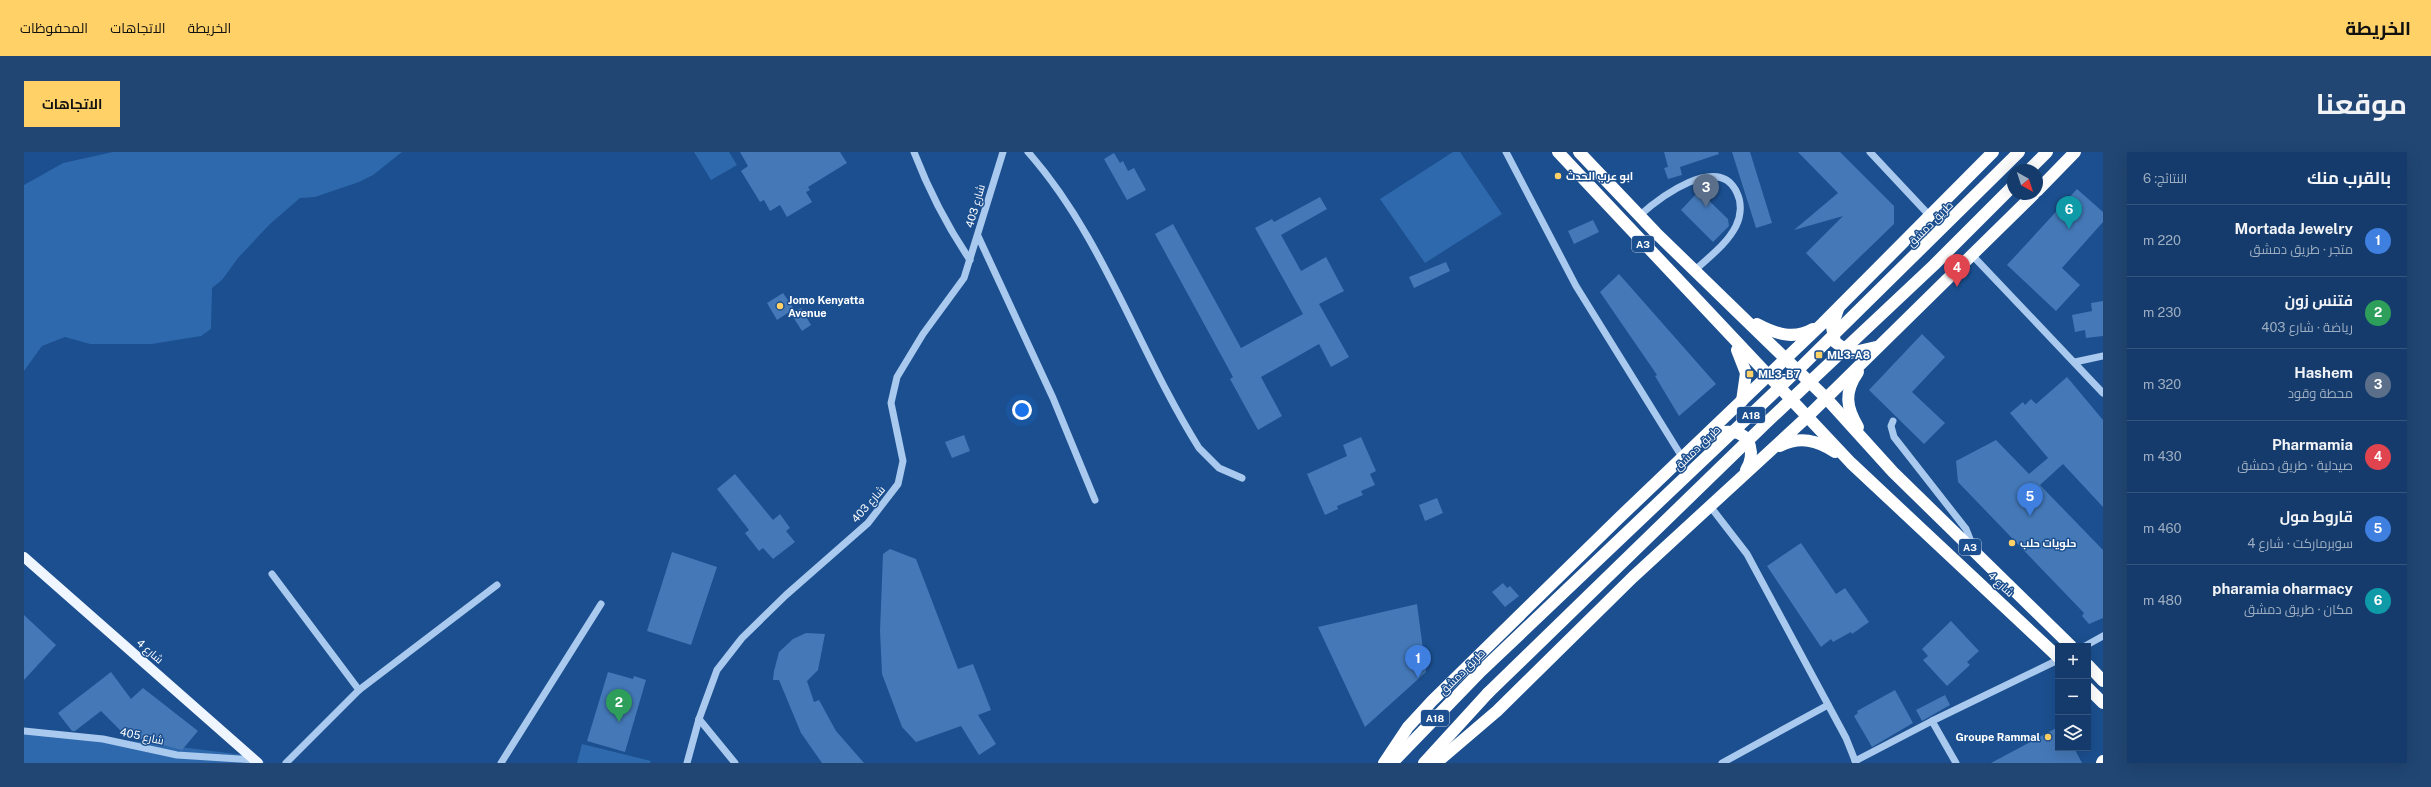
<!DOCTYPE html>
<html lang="ar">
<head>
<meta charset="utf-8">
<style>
  :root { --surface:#143b6b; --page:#214673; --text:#f1f3f6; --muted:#9dadc1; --line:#33557e; --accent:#ffd166 }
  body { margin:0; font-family:"Public Sans",Cairo,sans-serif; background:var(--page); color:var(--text); direction:rtl }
  .controls { position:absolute; right:12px; bottom:12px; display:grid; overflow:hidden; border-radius:0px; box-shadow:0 4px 16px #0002 }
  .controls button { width:36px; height:36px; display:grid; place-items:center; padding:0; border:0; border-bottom:1px solid var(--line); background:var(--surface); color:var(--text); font:20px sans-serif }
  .compass { position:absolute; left:1983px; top:12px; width:36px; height:36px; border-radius:50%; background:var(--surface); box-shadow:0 4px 16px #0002; rotate:141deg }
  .you { position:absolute; left:998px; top:258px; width:14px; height:14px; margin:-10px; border:3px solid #fff; border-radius:50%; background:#1a73e8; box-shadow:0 0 0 6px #1a73e833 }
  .badge { display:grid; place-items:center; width:26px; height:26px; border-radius:50%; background:var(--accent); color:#fff; font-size:13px; font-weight:700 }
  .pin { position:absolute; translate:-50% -33px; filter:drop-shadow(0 1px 2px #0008) }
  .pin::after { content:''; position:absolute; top:21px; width:14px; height:12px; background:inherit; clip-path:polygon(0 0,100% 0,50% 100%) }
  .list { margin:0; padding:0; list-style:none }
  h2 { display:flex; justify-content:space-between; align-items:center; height:52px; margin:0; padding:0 16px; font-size:17px }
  h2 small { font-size:13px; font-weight:400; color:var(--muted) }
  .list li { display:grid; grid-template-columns:26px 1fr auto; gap:12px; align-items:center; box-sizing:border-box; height:72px; padding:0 16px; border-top:1px solid var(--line) }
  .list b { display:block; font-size:15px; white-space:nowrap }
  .list p { margin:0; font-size:13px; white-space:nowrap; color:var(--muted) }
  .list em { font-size:13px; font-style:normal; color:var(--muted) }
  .icon { flex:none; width:22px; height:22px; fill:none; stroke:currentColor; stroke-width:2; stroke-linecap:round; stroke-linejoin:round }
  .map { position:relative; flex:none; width:2079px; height:611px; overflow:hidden; direction:ltr; border-radius:0px }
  header { display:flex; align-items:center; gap:24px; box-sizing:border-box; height:56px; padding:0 20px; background:var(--accent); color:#111 }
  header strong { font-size:19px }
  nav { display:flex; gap:22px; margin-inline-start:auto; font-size:14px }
  .intro { display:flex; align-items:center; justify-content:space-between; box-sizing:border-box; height:96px; padding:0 24px }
  h1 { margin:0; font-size:28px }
  .button { padding:10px 18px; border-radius:0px; background:var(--accent); color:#111; font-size:14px; font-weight:700 }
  main { display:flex; gap:24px; padding:0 24px }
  aside { flex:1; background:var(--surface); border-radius:0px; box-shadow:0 4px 16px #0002 }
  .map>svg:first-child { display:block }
</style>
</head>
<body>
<header>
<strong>الخريطة</strong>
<nav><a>الخريطة</a><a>الاتجاهات</a><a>المحفوظات</a></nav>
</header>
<div class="intro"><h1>موقعنا</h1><a class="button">الاتجاهات</a></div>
<main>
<aside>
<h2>بالقرب منك<small>النتائج: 6</small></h2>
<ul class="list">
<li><span class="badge" style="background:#3f7fe0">1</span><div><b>Mortada Jewelry</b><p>متجر · طريق دمشق</p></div><em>220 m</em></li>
<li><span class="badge" style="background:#2e9e5b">2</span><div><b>فتنس زون</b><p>رياضة · شارع 403</p></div><em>230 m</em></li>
<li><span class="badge" style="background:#5c6f8a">3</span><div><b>Hashem</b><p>محطة وقود</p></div><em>320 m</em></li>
<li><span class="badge" style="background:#e0444e">4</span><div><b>Pharmamia</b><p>صيدلية · طريق دمشق</p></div><em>430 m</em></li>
<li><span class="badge" style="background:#3f7fe0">5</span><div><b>قاروط مول</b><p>سوبرماركت · شارع 4</p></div><em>460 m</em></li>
<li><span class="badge" style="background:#0f9aa8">6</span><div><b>pharamia oharmacy</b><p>مكان · طريق دمشق</p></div><em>480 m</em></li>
</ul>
</aside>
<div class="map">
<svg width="2079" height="611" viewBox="0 0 2079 611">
  <rect width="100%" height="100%" fill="#1b4f8f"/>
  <!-- green -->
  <g fill="#2e69ad">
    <path d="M 89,0 L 378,0 L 349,23 L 335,30 L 291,45 L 276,46 L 246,72 L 214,106 L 198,128 L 188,136 L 187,177 L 177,184 L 128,192 L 66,192 L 41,185 L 18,194 L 0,219 L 0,33 L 39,11 Z"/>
    <path d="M 670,0 L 705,0 L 713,13 L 687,28 Z"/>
    <path d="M 1429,0 L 1436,0 L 1478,62 L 1401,111 L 1356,47 Z"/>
    <path d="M 28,579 L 235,605 L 241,611 L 0,611 L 0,580 Z"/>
    <path d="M 558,592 L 627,609 L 626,611 L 553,611 Z"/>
  </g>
  <!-- building -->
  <g fill="#4478b7">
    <path d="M 716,0 L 816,0 L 823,11 L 784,35 L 786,38 L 782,40 L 788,50 L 763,65 L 756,53 L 746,59 L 740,48 L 736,50 L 717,19 L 724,14 Z"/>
    <path d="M 1640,0 L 1694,0 L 1695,2 L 1656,15 L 1658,23 L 1644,27 L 1640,16 L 1644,15 Z"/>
    <path d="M 1708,0 L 1726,0 L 1748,71 L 1732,76 Z"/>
    <path d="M 1774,0 L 1816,0 L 1870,54 L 1870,72 L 1810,130 L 1782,101 L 1819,64 L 1770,78 L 1814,41 Z"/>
    <path d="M 1090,1 L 1096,11 L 1099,9 L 1104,19 L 1110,16 L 1122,38 L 1103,48 L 1080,7 Z"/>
    <path d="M 2053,37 L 2079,60 L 2079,70 L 2038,116 L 2056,133 L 2032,159 L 1983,113 Z"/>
    <path d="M 1675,39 L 1704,67 L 1705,74 L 1689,90 L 1657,58 Z"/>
    <path d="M 1296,45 L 1303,57 L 1257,83 L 1277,119 L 1302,105 L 1320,139 L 1295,152 L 1325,205 L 1307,215 L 1295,192 L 1237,225 L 1258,264 L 1234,278 L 1206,227 L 1209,225 L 1131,82 L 1149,72 L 1217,196 L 1279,162 L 1231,76 L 1248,67 L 1250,70 Z"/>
    <path d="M 1569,68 L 1575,80 L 1550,92 L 1544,79 Z"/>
    <path d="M 1422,110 L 1426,119 L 1390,136 L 1385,125 Z"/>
    <path d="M 1595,122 L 1692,232 L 1655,264 L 1631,224 L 1633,223 L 1576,140 Z"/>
    <path d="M 759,141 L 770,157 L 753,168 L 743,151 Z"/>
    <path d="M 2079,149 L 2079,184 L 2062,186 L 2061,178 L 2051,180 L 2048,163 L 2068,159 L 2067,151 Z"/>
    <path d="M 777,156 L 787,173 L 778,179 L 767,162 Z"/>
    <path d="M 1898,182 L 1921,205 L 1888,240 L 1921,271 L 1900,292 L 1845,238 Z"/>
    <path d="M 2043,225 L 2079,268 L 2079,355 L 2039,312 L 2016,333 L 2079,398 L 2079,466 L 2065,472 L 2058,464 L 2060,461 L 1934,330 L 1932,309 L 1972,288 L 2005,322 L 2024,306 L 1986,261 L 1999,250 L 2001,253 L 2007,247 L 2012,252 Z"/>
    <path d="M 940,283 L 946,299 L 928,306 L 921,290 Z"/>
    <path d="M 1337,285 L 1352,319 L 1346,322 L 1351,333 L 1337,339 L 1339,343 L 1313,354 L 1314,357 L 1301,363 L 1283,322 L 1323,304 L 1319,293 Z"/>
    <path d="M 711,322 L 749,368 L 756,362 L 766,376 L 762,379 L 771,390 L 749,407 L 739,396 L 735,399 L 721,381 L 725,378 L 693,337 Z"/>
    <path d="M 1413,346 L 1419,361 L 1401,369 L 1395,353 Z"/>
    <path d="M 1777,391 L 1812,442 L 1821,436 L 1845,470 L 1828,482 L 1827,480 L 1809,490 L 1807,487 L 1797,495 L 1743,414 Z"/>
    <path d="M 866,397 L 892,407 L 934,517 L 949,512 L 967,558 L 954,563 L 972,592 L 955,603 L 937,574 L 892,590 L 878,575 L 858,522 L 856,479 L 859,402 Z"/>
    <path d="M 648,400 L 693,415 L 667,493 L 623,479 Z"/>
    <path d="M 1479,431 L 1483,436 L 1486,434 L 1495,444 L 1481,455 L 1468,440 Z"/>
    <path d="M 1393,452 L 1402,520 L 1341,575 L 1294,475 Z"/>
    <path d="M 0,463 L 32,493 L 0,528 Z"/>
    <path d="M 1927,469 L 1955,499 L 1943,510 L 1946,513 L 1923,534 L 1899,508 L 1904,504 L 1898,497 Z"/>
    <path d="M 782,481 L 801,482 L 794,518 L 783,529 L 790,550 L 795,548 L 812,579 L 840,611 L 798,611 L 777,581 L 755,528 L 749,528 L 750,519 L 755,500 L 769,487 Z"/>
    <path d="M 87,520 L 107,547 L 119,536 L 174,579 L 158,598 L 101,583 L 77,559 L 51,579 L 48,579 L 34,561 Z"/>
    <path d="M 584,520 L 609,527 L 610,524 L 622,528 L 601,600 L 563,589 Z"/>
    <path d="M 1871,538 L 1889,571 L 1848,595 L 1830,564 L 1834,561 L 1833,559 Z"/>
    <path d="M 1921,543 L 1926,553 L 1898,569 L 1892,558 Z"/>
    <path d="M 2034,575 L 2034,596 L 2050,596 L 2058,611 L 1967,611 Z"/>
  </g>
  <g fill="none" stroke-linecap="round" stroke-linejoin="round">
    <!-- minor -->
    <g stroke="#a9c9ee" stroke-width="7">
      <path d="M 890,0 C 905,39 923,74 946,108"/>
      <path d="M 1004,0 C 1080,86 1114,199 1175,296 L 1195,316 L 1218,326"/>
      <path d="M 1482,0 L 1552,134 L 1658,305"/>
      <path d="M 1846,0 L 1905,63"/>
      <path d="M 1615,64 C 1635,46 1695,0 1713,41 C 1718,51 1717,64 1712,74 C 1703,92 1685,105 1670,119"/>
      <path d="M 954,84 L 1029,246 L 1071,348"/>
      <path d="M 1949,104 L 2079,241"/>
      <path d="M 2051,210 L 2079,204"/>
      <path d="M 1869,269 L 1867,274 L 1870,285 L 1942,377 L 1950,397"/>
      <path d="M 1686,354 L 1723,402 L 1822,586 L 1832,611"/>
      <path d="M 248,422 L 335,538 L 262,611"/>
      <path d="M 2061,494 L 2079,484"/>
      <path d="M 335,538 L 473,433"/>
      <path d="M 675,567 L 711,611"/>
      <path d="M 1908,569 L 1932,611"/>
      <path d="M 0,579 L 79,587 L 153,603 L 231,608"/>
      <path d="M 1831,609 L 1908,569 L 2034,508"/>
      <path d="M 477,611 L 577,452"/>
      <path d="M 663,611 L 675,567 L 693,518 L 718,486 L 762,443 L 844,371 L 874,332 L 879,309 L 867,251 L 873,225 L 899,182 L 940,126 L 979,0"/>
      <path d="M 1698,611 L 1804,553"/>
    </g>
    <!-- major -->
    <path stroke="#f0f6ff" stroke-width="10" d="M 0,405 L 234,611"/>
    <!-- highway -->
    <g stroke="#fff" stroke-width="12">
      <path d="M 1534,0 L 1827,311 L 2034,505"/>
      <path d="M 1555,0 L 1632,81 L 1802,246 L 1869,320 L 2047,494"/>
      <path d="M 2005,18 L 2023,0"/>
      <path d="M 2013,39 L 2051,0"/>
      <path d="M 1814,157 L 1808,175 L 1811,190 L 1826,201 L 1852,195"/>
      <path d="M 1733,172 C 1752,182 1770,188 1789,177"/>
      <path d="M 1713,198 L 1722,221 L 1718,249"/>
      <path d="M 1834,220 C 1820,240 1822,255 1834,275"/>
      <path d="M 1683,283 C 1691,281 1700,279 1708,280 C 1728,281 1731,304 1722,318"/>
      <path d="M 1756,294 C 1776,284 1793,288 1811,300"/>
      <path d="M 2064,513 L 2079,529"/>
      <path d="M 2064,536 L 2079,551"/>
      <path d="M 1360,611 L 1384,575 L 1408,549 L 1595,366 L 1799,171 L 1969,0"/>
      <path d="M 1368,611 L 1454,522"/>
      <path d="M 1400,611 L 1464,541"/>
      <path d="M 1412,611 L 1473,559 L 1609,425 L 1783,265 L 2010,42"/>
      <path d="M 2078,611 L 2079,609"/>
    </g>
    <!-- highway-bridge -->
    <g stroke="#fff" stroke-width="12">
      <path d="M 1454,522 L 1778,214 L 1995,0"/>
      <path d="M 1464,541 L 1741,272 L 1910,113 L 1989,34"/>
    </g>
  </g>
  <!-- markers -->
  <g fill="#ffd166" stroke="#1b4f8f" stroke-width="1.5">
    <circle cx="1534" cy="24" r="4"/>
    <circle cx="756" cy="154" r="4"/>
    <rect x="1791" y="199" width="8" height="8" rx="2"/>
    <rect x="1722" y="218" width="8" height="8" rx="2"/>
    <circle cx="1988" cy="391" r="4"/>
    <circle cx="2024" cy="585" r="4"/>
  </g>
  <g text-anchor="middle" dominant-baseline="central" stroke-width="3" stroke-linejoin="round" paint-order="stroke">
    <!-- shield labels -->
    <g fill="#1b4f8f" stroke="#bbcadd" stroke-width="1">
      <rect x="1608" y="84" width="22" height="16" rx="3"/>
      <rect x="1713" y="255" width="28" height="16" rx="3"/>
      <rect x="1935" y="387" width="22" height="16" rx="3"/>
      <rect x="1397" y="558" width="28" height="16" rx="3"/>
    </g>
    <g font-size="10" font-weight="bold" fill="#fff">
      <text x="1619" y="92">A3</text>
      <text x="1727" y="263">A18</text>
      <text x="1946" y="395">A3</text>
      <text x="1411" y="566">A18</text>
    </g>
    <!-- poi labels -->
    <g font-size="11" font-weight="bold" fill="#fff" stroke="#1b4f8f" text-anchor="start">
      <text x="1542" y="24">ابو عرب الحدث</text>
      <text x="764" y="148">Jomo Kenyatta<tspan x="764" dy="13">Avenue</tspan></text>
      <text x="1803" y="203">ML3-A8</text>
      <text x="1734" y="222">ML3-B7</text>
      <text x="1996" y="391">حلويات حلب</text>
      <text x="2016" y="585" text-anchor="end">Groupe Rammal</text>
    </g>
    <!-- street labels -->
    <g font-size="11" fill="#fff" stroke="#1b4f8f">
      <text transform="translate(951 54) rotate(-74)">شارع 403</text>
      <text transform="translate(1906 72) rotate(-45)">طريق دمشق</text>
      <text transform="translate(1673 296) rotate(-44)">طريق دمشق</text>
      <text transform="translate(844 352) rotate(-49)">شارع 403</text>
      <text transform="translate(1977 432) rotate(43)">شارع 4</text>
      <text transform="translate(126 499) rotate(41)">شارع 4</text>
      <text transform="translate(1438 520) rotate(-45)">طريق دمشق</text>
      <text transform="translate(118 584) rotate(12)">شارع 405</text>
    </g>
  </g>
</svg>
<div class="controls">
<button>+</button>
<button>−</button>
<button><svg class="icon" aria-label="layers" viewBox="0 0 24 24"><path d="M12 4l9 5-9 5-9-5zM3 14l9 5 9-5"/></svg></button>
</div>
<svg class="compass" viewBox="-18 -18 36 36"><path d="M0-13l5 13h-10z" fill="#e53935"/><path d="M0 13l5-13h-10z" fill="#9dadc1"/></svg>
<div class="you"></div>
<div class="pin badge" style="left:1394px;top:526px;background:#3f7fe0">1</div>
<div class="pin badge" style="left:595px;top:570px;background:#2e9e5b">2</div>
<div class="pin badge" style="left:1682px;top:55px;background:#5c6f8a">3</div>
<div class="pin badge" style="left:1933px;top:135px;background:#e0444e">4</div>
<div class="pin badge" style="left:2006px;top:364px;background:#3f7fe0">5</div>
<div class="pin badge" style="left:2045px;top:77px;background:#0f9aa8">6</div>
</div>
</main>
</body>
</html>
